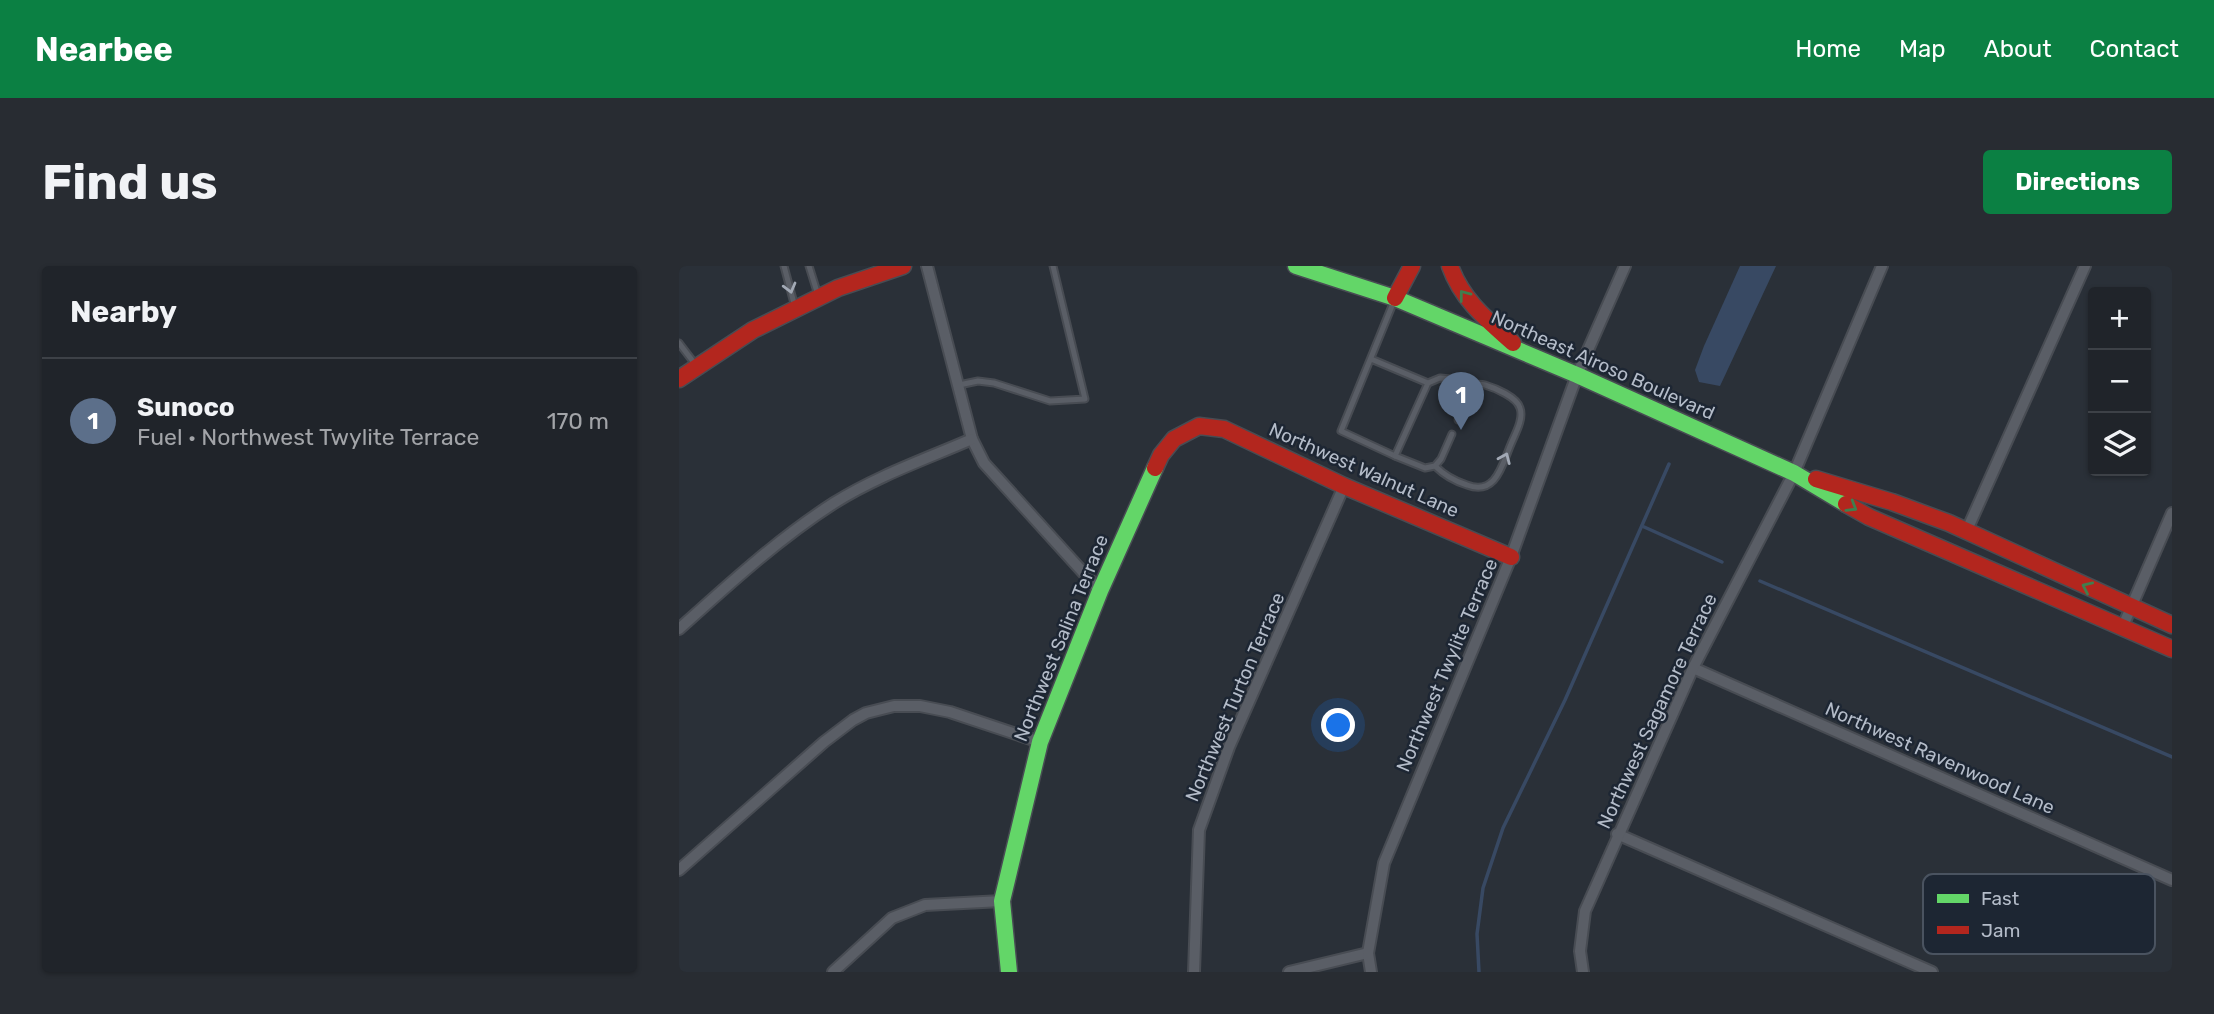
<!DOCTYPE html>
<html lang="en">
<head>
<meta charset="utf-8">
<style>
  :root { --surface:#20242a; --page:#282c32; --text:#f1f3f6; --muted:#a2a4a8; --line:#3d4147; --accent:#0b8043 }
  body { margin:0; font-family:Rubik,sans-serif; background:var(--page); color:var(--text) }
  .controls { position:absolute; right:21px; top:21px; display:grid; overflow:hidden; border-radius:7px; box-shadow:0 2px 5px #0004 }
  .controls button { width:63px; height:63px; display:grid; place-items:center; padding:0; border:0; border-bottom:2px solid var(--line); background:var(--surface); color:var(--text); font:35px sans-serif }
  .you { position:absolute; left:660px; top:460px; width:24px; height:24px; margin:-18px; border:5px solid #fff; border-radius:50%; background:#1a73e8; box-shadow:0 0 0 10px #1a73e833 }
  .badge { display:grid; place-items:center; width:46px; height:46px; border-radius:50%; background:var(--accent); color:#fff; font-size:23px; font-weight:700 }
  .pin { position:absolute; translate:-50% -58px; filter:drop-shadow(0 2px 4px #0008) }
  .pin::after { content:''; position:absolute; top:37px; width:24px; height:21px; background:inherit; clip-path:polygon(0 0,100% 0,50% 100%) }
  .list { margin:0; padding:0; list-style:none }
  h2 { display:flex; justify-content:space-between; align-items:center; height:91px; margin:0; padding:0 28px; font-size:30px }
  h2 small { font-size:23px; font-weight:400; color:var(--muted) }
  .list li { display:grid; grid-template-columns:46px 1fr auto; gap:21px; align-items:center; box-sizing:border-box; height:126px; padding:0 28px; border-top:2px solid var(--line) }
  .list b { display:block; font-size:26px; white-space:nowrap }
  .list p { margin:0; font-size:23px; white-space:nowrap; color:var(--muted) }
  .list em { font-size:23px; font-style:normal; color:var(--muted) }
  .icon { flex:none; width:38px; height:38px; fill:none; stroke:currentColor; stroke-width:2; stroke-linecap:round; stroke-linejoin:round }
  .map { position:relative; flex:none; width:1493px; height:706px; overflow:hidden; border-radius:7px }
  header { display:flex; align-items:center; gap:42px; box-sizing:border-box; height:98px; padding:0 35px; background:var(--accent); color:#fff }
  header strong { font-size:33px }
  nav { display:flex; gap:38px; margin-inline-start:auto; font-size:24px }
  .intro { display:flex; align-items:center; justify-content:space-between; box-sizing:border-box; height:168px; padding:0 42px }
  h1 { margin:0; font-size:49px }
  .button { padding:18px 32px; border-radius:7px; background:var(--accent); color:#fff; font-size:24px; font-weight:700 }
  main { display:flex; gap:42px; padding:0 42px }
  aside { flex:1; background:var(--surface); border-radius:7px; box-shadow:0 2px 5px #0004 }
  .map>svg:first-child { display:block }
</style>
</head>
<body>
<header>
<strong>Nearbee</strong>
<nav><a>Home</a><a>Map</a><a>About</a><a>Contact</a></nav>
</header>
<div class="intro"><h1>Find us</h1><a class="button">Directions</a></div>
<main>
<aside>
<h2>Nearby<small></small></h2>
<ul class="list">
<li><span class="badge" style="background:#5c6f8a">1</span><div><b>Sunoco</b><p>Fuel · Northwest Twylite Terrace</p></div><em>170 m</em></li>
</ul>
</aside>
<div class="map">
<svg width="1493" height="706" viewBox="0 0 1493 706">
  <rect width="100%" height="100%" fill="#2a3038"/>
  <!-- water -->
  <path fill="#384963" d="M 1061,0 L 1097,0 L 1041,120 L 1020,116 L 1016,104 L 1025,80 Z"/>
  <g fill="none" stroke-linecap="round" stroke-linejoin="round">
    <!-- stream -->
    <g stroke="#384963" stroke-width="3.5">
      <path d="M 963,260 L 1043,296"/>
      <path d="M 1081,315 L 1493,491"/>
      <path d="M 800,706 L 798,668 L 804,622 L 824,562 L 886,434 L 990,198"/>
    </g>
    <!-- lane casing -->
    <g stroke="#484c53" stroke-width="9">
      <g id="lane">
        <path d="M 105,0 L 116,41"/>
        <path d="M 130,0 L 139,29"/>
        <path d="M 0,77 L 16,98"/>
        <path d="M 692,93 L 749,117 L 716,190 L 662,165 L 715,35"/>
        <path d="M 749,117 L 761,112 L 772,113 L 785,121 L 788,132 L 779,154"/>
        <path d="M 280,119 L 299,115 L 315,117 L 371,135 L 406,133 L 374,0"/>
        <path d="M 716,190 L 746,202 L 756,200 L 762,193 L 773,168"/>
        <path d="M 756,200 C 766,210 775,215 788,219 C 817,230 823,199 832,178 C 836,168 845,153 841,142 C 838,131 816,122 806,119 C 799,117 792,119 785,121"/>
      </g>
    </g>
    <!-- street casing -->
    <g stroke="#484c53" stroke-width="14">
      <g id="street">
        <path d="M 248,0 L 293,173 L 305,197 L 421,325"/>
        <path d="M 1288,264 L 1406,0"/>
        <path d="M 1444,360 L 1493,247"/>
        <path d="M 0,363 C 50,318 99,273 155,237 C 198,210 247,193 293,173"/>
        <path d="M 1014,402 L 1493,614"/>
        <path d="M 938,568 L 1253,706"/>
        <path d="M 0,604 L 145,476 L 174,454 L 187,447 L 215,440 L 241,440 L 271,446 L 361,476"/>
        <path d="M 154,706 L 213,652 L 246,639 L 323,635"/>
        <path d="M 515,706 L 520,564 L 550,481 L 665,220"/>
        <path d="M 610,706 L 689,687"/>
        <path d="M 692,706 L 689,687 L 705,597 L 832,291 L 898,109 L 946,0"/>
        <path d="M 904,706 L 901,685 L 906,645 L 1014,402 L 1115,207 L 1203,0"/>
      </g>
    </g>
    <!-- fast casing -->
    <g stroke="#484c53" stroke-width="19">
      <g id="fast">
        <path d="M 617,0 L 716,32 L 898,109 L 1115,207 L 1167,238"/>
        <path d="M 330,706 L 323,635 L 361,476 L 421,325 L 476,202"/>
      </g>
    </g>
    <!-- jam casing -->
    <g stroke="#484c53" stroke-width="19">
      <g id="jam">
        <path d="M 771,0 C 783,34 808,54 834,77"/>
        <path d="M 716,32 L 733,0"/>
        <path d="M 0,113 L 74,64 L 159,22 L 224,0"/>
        <path d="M 476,202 L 482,189 L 495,173 L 520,160 L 545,163 L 665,220 L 832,291"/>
        <path d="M 1137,213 L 1213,236 L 1270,257 L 1493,359"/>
        <path d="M 1167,238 L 1190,251 L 1493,383"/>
      </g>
    </g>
    <!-- lane -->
    <use href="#lane" stroke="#5a5e66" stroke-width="5"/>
    <!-- street -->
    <use href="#street" stroke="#5a5e66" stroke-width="10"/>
    <!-- fast -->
    <use href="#fast" stroke="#63d668" stroke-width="16"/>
    <!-- jam -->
    <use href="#jam" stroke="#b3261e" stroke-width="16"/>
  </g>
  <!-- one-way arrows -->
  <defs><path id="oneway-chevron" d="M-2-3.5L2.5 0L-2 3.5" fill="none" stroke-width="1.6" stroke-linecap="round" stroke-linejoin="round" transform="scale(1.75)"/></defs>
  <g stroke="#a2a9b5">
    <use href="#oneway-chevron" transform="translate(111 22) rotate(75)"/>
    <use href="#oneway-chevron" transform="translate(826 192) rotate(-67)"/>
  </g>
  <g stroke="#407e4e">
    <use href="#oneway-chevron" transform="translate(785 29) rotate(-127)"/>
    <use href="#oneway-chevron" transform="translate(1173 241) rotate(31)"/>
    <use href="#oneway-chevron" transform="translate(1408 321) rotate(-155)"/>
  </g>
  <g text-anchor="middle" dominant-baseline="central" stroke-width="5" stroke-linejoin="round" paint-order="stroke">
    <!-- street labels -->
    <g font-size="19" fill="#b4bcc9" stroke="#1d2633">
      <text transform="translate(924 99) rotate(24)">Northeast Airoso Boulevard</text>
      <text transform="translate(685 204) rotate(24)">Northwest Walnut Lane</text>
      <text transform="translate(382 372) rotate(-68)">Northwest Salina Terrace</text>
      <text transform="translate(768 399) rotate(-67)">Northwest Twylite Terrace</text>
      <text transform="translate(556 431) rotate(-67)">Northwest Turton Terrace</text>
      <text transform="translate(978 445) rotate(-65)">Northwest Sagamore Terrace</text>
      <text transform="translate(1261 492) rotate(24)">Northwest Ravenwood Lane</text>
    </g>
  </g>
  <!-- legend -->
  <rect x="1244" y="608" width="232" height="80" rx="10" fill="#1d2633" stroke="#4a5360" stroke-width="2"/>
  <rect x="1258" y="628" width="32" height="9" fill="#63d668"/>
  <rect x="1258" y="660" width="32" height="8" fill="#b3261e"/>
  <g font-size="19" fill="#b4bcc9">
    <text x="1302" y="639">Fast</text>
    <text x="1302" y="671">Jam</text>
  </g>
</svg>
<div class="controls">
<button>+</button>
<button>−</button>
<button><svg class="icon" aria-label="layers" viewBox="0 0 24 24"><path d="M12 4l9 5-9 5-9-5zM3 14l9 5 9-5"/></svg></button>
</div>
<div class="you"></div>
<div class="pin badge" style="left:782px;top:164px;background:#5c6f8a">1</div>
</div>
</main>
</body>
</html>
